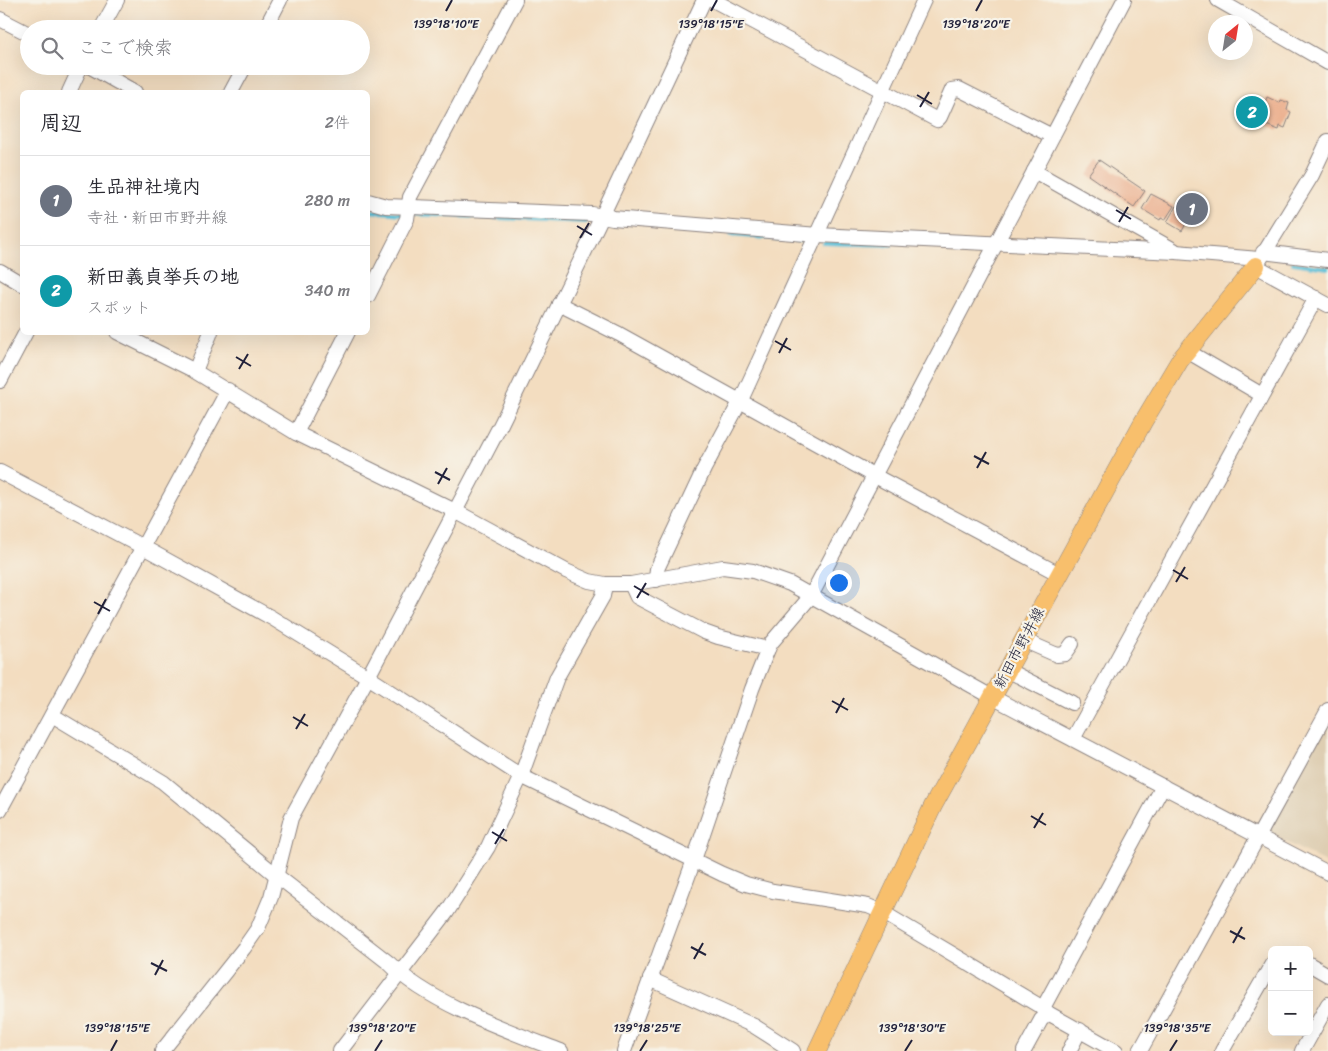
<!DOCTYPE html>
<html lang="ja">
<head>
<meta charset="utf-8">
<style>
  :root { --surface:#fff; --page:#f7f7f7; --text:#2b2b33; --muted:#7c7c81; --line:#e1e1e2; --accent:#1f6fb2 }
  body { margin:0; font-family:Sriracha,"Klee One",sans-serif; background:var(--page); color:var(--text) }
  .controls { position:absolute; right:15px; bottom:15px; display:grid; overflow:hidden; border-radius:8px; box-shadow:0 5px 20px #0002 }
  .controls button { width:45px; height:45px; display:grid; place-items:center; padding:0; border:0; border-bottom:1px solid var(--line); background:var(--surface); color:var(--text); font:25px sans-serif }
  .compass { position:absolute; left:1208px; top:15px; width:45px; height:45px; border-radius:50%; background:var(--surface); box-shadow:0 5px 20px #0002; rotate:30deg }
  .you { position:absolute; left:838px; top:582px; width:18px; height:18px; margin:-12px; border:4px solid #fff; border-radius:50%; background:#1a73e8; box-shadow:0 0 0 8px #1a73e833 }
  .badge { display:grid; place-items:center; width:32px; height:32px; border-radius:50%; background:var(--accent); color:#fff; font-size:16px; font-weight:700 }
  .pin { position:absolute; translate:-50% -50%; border:2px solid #fff; box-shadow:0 1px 5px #0006 }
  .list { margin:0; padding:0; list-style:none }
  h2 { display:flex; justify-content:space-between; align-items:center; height:65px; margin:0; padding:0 20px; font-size:21px }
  h2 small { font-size:16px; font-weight:400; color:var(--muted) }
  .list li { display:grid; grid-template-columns:32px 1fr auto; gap:15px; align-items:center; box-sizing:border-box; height:90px; padding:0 20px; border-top:1px solid var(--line) }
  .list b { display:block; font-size:19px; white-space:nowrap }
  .list p { margin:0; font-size:16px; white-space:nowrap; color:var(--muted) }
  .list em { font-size:16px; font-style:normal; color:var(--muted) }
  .icon { flex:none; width:28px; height:28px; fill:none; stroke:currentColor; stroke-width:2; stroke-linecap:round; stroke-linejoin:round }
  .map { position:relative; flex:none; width:1328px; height:1051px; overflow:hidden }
  .search { position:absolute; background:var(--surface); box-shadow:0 5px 20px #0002; left:20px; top:20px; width:350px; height:55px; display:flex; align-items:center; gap:12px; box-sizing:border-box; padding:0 18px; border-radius:28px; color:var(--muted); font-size:19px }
  .panel { position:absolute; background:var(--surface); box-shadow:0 5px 20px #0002; left:20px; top:90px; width:350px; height:245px; border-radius:8px }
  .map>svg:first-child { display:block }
</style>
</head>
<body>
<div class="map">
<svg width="1328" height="1051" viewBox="0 0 1328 1051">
  <rect width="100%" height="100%" fill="#f7f3e8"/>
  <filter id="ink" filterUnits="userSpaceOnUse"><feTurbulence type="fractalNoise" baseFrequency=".02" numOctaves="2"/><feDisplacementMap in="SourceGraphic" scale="10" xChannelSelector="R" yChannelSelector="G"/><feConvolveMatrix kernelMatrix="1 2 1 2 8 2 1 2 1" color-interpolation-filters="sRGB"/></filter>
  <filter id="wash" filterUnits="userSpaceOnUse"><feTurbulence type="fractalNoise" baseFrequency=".0096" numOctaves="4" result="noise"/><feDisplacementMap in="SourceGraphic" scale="20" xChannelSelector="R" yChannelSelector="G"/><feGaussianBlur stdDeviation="1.12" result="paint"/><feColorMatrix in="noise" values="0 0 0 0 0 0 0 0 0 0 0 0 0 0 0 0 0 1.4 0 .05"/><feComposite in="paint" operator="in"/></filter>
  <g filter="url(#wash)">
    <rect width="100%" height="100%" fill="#f3ddc0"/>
    <!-- built -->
    <polygon fill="#deceb2" points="1328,719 1328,864 1271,834 1269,828"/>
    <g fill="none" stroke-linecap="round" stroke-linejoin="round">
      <!-- stream -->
      <g stroke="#5abfd8" stroke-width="4">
        <polyline points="368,211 404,214"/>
        <polyline points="411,214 586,222"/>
        <polyline points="731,235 806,241"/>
        <polyline points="824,243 891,245"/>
        <polyline points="1293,263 1328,268"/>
      </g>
    </g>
    <g id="blocks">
      <!-- building -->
      <g fill="#ebae8c">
        <polygon points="1267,97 1280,103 1281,100 1289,103 1287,110 1291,112 1285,128 1280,126 1279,130 1266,125 1267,122 1262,120 1267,110 1263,108"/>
        <polygon points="1099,160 1145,191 1134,207 1088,175"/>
        <polygon points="1151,194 1174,206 1165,220 1161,218 1160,220 1142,209"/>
        <polygon points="1176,206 1191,215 1182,231 1167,222"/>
      </g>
    </g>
  </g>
  <g filter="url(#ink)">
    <use href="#blocks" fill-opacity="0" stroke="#8a807e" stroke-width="1"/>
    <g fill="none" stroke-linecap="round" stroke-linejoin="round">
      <!-- minor casing -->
      <g stroke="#8a807e" stroke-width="16">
        <g id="minor">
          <polyline points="713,0 937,120 940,117 952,90 959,89 1052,136"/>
          <polyline points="1218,0 1328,63"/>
          <polyline points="0,19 29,34"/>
          <polyline points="101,29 117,0"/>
          <polyline points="265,29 280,0"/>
          <polyline points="89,66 135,92"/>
          <polyline points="69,92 81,66"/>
          <polyline points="231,92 245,66"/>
          <polyline points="1328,141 1312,175 1256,266 1328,305"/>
          <polyline points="1034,171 1174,250"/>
          <polyline points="368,201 386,206 592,214 613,218 818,235 1176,252 1259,259"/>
          <polyline points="1263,252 1328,260"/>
          <polyline points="0,271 22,284"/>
          <polyline points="368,296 407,219 410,197 515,0"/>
          <polyline points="559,304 619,334 875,476 1059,574"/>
          <polyline points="117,332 191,369 296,433 455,511 566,571 589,581 605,584 631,584 723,567 753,571 790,584 992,697 1328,873"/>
          <polyline points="1187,351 1262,395"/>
          <polyline points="195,371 211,332"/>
          <polyline points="0,381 26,332"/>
          <polyline points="296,433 348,332"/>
          <polyline points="0,472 143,547 272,618 368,677 521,776 722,874 746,884 773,891 868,906 882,912 1043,1008 1048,1013 1116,1051"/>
          <polyline points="656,580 657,569 704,469 741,400 924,0"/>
          <polyline points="631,584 637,597 704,632 718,637 768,649"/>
          <polyline points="1023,640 1057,655 1065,654 1072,644"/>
          <polyline points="1007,670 1072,703"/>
          <path d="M52 715 163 782 276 875 389 963C428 1003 509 1031 561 1051"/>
          <polyline points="1073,739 1316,298"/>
          <polyline points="0,810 228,390"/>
          <polyline points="1309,964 1328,975"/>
          <polyline points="650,979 754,1026 793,1051"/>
          <polyline points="1043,1008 1163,786"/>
          <polyline points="162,1051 244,948 258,928 271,897 291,818 368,677 501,424 602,216 704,0"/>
          <polyline points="340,1051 447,912 488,847 521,776 557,677 603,596 605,584"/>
          <polyline points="624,1051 694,860 752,689 768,649 771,643 811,596 1124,0"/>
          <polyline points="1024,1051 1041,1020 1048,1013"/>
          <polyline points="1069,1051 1080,1030"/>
          <polyline points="1140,1051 1328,710"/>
          <polyline points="1222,1051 1272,964"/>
          <polyline points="1302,1051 1328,1004"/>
        </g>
      </g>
      <!-- major casing -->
      <g stroke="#8a807e" stroke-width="19">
        <polyline id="major" points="817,1051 933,806 1143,422 1180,360 1256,266"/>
      </g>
      <!-- minor -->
      <use href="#minor" stroke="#fff" stroke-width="14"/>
      <!-- major -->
      <use href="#major" stroke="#f8bf6c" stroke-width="18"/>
    </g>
  </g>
  <!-- ticks -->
  <path fill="none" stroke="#22223b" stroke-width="2" d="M446 11 452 0M711 11 717 0M976 11 982 0M917 95 932 104M920 107 929 92M1116 210 1131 219M1119 222 1128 207M577 226 592 235M580 238 589 223M775 341 791 350M779 353 787 338M236 357 251 366M239 369 248 354M974 456 989 464M977 468 986 452M435 472 450 480M438 484 447 468M1173 570 1188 579M1176 582 1185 567M634 586 649 595M637 598 646 583M94 602 110 611M98 614 106 599M832 701 848 710M836 713 844 698M293 717 308 726M296 729 305 714M1031 816 1046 825M1034 828 1043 813M492 832 507 841M495 844 504 829M1230 931 1245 939M1233 943 1242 927M691 947 706 955M694 959 703 943M151 963 167 971M155 975 163 960M111 1051 117 1040M375 1051 382 1040M640 1051 647 1040M905 1051 912 1040M1170 1051 1177 1040"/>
  <g text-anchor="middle" stroke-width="4.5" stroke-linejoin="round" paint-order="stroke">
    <!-- street labels -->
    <g font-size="15" fill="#22223b" stroke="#f7f3e8">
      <text transform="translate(1019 648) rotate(-62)" y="5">新田市野井線</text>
    </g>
  </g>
  <g font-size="12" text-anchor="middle" fill="#22223b" stroke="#f7f3e8" stroke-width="4.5" stroke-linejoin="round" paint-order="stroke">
    <text x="976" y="28">139°18'20"E</text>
    <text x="446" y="28">139°18'10"E</text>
    <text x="711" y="28">139°18'15"E</text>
    <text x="117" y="1032">139°18'15"E</text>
    <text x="382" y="1032">139°18'20"E</text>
    <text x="647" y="1032">139°18'25"E</text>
    <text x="912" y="1032">139°18'30"E</text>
    <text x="1177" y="1032">139°18'35"E</text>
  </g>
</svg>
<div class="controls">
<button>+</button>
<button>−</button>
</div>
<svg class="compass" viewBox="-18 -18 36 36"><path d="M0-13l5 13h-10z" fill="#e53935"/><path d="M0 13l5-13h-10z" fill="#7c7c81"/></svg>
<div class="you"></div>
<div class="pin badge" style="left:1192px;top:209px;background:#6b7280">1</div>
<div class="pin badge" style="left:1252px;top:112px;background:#0f9aa8">2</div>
<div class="search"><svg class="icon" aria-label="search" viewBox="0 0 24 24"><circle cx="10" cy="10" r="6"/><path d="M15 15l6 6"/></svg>ここで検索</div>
<section class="panel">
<h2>周辺<small>2件</small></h2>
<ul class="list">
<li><span class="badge" style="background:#6b7280">1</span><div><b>生品神社境内</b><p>寺社 · 新田市野井線</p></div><em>280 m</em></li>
<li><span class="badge" style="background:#0f9aa8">2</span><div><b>新田義貞挙兵の地</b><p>スポット</p></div><em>340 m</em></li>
</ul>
</section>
</div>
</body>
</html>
